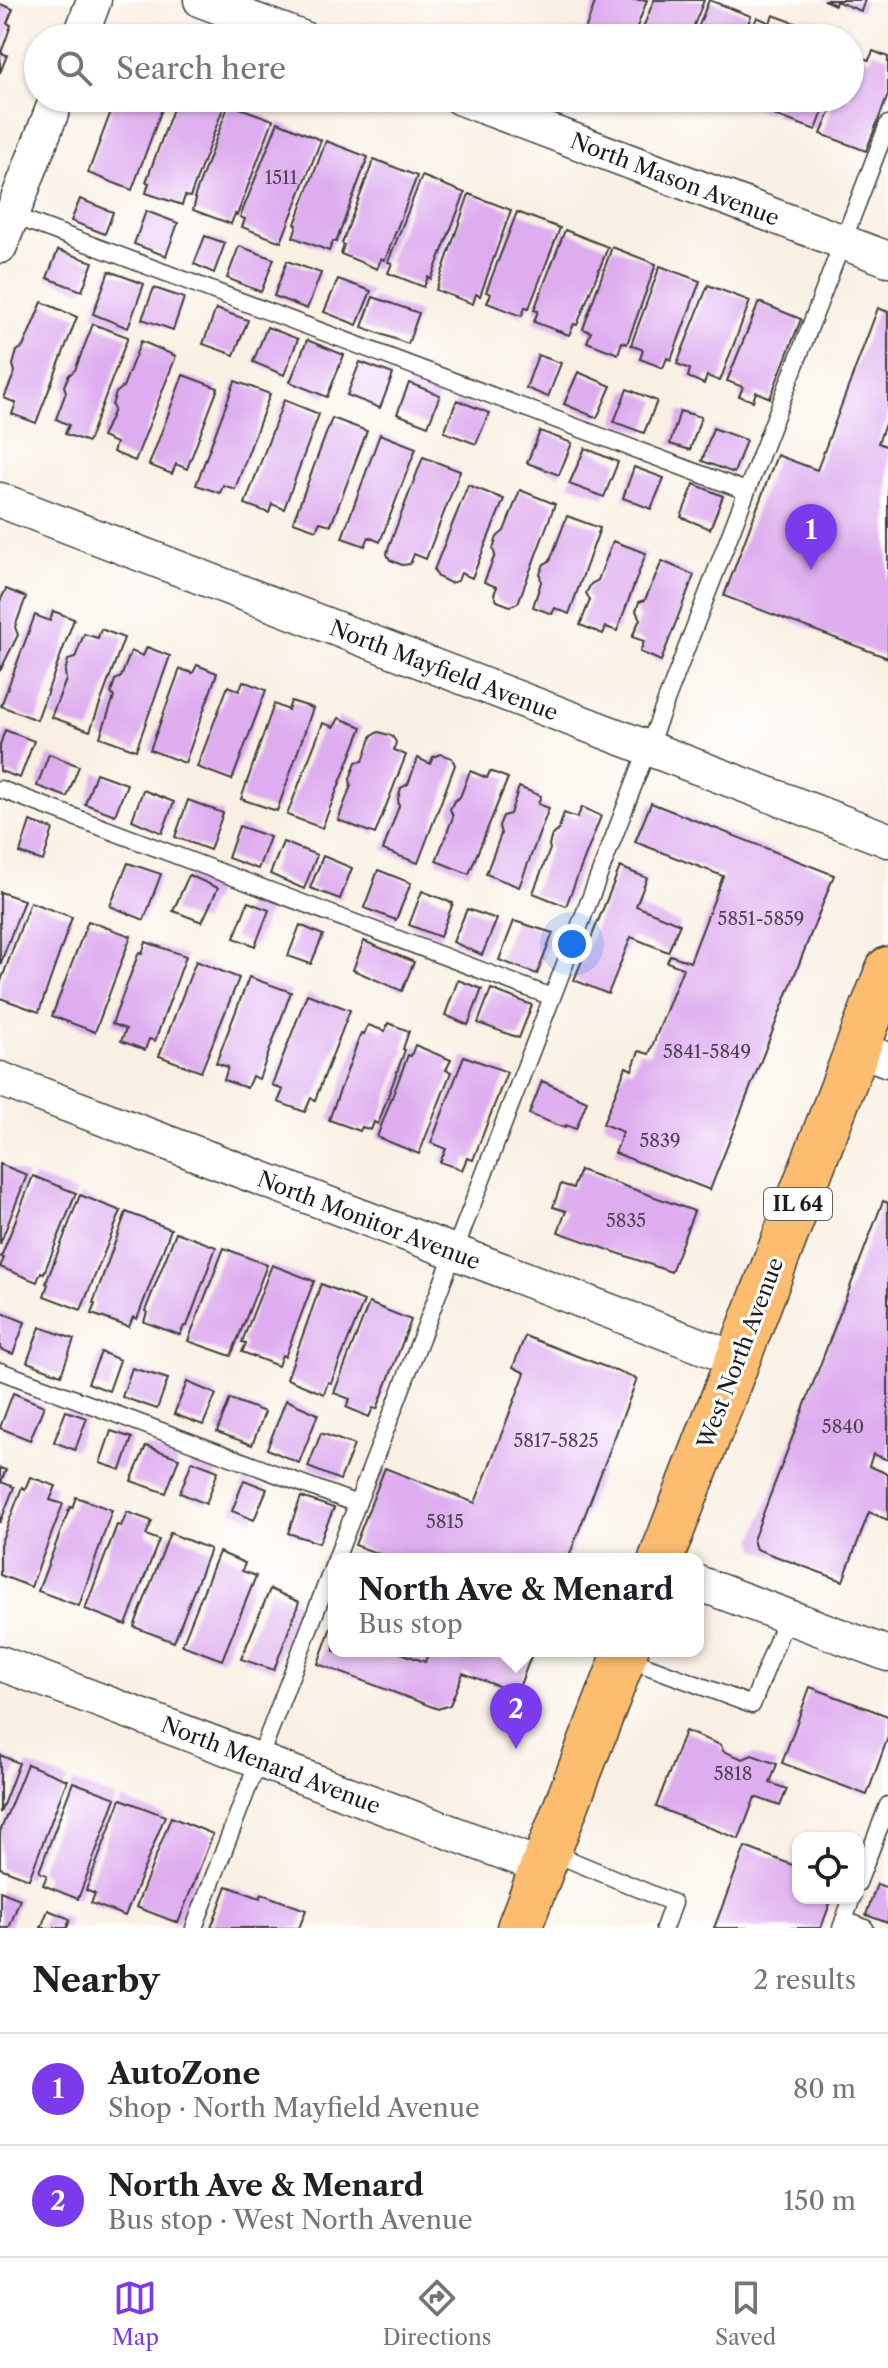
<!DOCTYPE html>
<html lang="en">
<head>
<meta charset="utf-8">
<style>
  :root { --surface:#fff; --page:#f2f2f2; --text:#202124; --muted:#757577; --line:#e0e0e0; --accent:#7c3aed }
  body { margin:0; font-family:"Libre Caslon Text",serif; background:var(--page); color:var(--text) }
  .controls { position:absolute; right:24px; bottom:24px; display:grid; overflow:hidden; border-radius:16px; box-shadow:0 2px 6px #0004 }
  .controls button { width:72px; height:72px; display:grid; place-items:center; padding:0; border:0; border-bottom:2px solid var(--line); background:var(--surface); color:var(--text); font:40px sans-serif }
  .you { position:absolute; left:572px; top:944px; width:28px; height:28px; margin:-20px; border:6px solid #fff; border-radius:50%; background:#1a73e8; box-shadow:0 0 0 12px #1a73e833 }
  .badge { display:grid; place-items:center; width:52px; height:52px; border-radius:50%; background:var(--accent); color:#fff; font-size:26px; font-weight:700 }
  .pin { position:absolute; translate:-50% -66px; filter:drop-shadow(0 2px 4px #0008) }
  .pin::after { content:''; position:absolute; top:42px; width:28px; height:24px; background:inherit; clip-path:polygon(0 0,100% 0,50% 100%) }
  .popup { position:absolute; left:328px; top:1553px; width:376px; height:104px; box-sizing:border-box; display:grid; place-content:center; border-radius:16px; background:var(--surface); filter:drop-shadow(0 2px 6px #0005); font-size:26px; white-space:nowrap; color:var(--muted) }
  .popup b { font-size:30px; color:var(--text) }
  .popup::after { content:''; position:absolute; left:50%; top:100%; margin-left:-16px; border:16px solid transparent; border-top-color:var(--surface) }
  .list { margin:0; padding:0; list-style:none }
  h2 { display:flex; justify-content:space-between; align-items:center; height:104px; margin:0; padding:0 32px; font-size:34px }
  h2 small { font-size:26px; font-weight:400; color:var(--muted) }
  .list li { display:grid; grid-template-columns:52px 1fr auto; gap:24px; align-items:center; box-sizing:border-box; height:112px; padding:0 32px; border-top:2px solid var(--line) }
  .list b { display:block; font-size:30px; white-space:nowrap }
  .list p { margin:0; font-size:26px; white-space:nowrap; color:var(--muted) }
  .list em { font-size:26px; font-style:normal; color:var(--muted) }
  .icon { flex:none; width:44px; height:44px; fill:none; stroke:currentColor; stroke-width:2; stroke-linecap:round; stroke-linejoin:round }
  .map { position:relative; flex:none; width:888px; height:1928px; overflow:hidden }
  .search { position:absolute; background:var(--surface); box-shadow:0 2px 6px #0004; left:24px; right:24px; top:24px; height:88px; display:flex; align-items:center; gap:20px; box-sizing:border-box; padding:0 28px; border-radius:44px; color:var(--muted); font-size:30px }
  .sheet { height:328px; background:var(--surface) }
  nav { display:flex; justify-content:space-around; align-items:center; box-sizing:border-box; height:112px; border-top:2px solid var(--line); background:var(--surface); font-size:22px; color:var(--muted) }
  nav a { display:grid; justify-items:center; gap:4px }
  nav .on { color:var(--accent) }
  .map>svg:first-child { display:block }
</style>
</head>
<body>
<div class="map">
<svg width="888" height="1928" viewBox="0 0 888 1928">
  <rect width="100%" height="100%" fill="#fff"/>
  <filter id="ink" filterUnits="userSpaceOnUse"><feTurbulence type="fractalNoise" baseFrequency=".0125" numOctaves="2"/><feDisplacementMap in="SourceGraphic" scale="16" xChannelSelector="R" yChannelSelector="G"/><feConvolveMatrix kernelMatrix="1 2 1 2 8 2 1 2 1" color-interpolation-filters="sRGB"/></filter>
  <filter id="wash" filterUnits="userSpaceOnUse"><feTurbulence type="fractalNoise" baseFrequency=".006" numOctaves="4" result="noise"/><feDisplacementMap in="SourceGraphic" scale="32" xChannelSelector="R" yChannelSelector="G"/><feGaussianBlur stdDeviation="1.8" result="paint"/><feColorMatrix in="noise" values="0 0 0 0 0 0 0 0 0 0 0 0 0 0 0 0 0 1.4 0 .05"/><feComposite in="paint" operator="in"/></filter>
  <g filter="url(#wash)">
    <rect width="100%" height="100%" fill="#f9f0e3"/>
    <g id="blocks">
      <!-- building -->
      <g fill="#deadef">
        <polygon points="596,0 647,0 633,38 582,38"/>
        <polygon points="654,0 704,0 689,38 639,38"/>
        <polygon points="709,0 751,16 743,38 694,38"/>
        <polygon points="824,0 865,0 861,11 836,1 835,5"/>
        <polygon points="0,4 13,9 7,23 11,25 1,53 7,55 0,73"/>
        <polygon points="773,15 798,24 795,32 799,33 798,38 749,38 757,17 770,23"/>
        <polygon points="808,26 837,38 804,38"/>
        <polygon points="873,51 888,57 888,95 866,151 821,134 836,98 850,98 850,63 853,55 869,60"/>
        <polygon points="116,98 166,98 132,190 88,173"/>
        <polygon points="177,98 211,98 225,103 190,197 185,196 182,205 146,193 149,183 146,182"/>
        <polygon points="731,98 774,98 769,113"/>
        <polygon points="781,98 828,98 816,130 774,115"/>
        <polygon points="229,104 273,120 237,215 235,214 231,224 193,210 196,199 194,198"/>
        <polygon points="278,122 321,140 281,242 242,227 245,219 240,217"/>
        <polygon points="326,141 368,157 336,242 333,241 329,251 293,237 297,225 295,224"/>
        <polygon points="374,159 417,176 385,260 381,259 377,269 341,254 344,245 342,243"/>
        <polygon points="422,176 465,193 431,279 428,277 424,287 388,273 392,263 388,262"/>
        <polygon points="469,194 511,210 480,296 476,294 473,304 436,290"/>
        <polygon points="80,199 113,212 105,234 71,221"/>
        <polygon points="146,211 178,223 166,256 134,244"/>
        <polygon points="517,212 560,228 529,308 525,307 522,316 487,303 491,294 486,292"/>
        <polygon points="565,230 608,247 577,325 574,324 569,335 534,322 538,311 534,310"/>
        <polygon points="205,236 225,243 214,273 194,264"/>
        <polygon points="239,246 274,259 261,292 227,278"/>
        <polygon points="612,247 656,264 627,344 622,342 618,354 587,342 591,332 583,329"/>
        <polygon points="58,250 93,262 82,291 47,278"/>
        <polygon points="287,261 321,273 307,309 274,296"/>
        <polygon points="660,266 700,281 671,360 667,358 663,368 640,359 643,350 631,345"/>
        <polygon points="109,271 144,284 128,328 93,314"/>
        <polygon points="338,279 371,291 357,325 324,312"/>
        <polygon points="708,285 750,301 720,381 707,376 704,384 688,377 690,369 677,364"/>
        <polygon points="154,288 184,298 173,330 142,319"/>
        <polygon points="373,297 419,313 408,344 362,327"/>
        <polygon points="42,302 77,317 36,423 12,414 16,403 4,398 15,372 13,365 17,351 23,347"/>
        <polygon points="759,302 801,319 770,398 756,392 753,401 739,396 743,387 727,381"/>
        <polygon points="878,308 888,312 888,416 878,443 888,447 888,658 724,596 777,455 817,470"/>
        <polygon points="216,309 248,320 234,355 203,344"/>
        <polygon points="93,324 128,337 88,442 65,434 69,425 56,419 66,392 64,386 69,375 75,370"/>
        <polygon points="267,327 298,339 284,375 253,362"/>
        <polygon points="307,340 344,355 327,397 290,382"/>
        <polygon points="141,341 176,356 135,461 113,452 116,443 102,437 114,410 112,405 116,393 123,387"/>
        <polygon points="538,355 561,363 548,397 526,388"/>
        <polygon points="360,362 393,374 380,408 347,395"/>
        <polygon points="578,372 611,386 597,418 564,404"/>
        <polygon points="183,375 218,388 187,469 176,464 172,474 149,465"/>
        <polygon points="235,381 270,394 235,489 223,485 220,493 196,485"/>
        <polygon points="409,383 440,395 428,426 397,414"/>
        <polygon points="627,389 657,401 644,433 614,422"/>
        <polygon points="284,400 319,414 284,509 272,504 269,513 245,504"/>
        <polygon points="457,400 489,413 476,444 444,432"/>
        <polygon points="680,411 701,417 690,450 670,444"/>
        <polygon points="332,418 367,431 331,525 320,522 316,530 293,522"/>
        <polygon points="713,428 746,440 734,473 702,461"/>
        <polygon points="540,431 572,443 559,475 527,463"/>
        <polygon points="380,434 416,448 380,542 369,537 365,546 342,538"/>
        <polygon points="585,448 618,462 604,497 569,484"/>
        <polygon points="423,457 460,471 426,559 414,554 410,564 402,565 390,560 387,554 389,546"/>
        <polygon points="634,467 664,478 651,509 623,498"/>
        <polygon points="694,484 723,496 710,529 681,517"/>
        <polygon points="468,485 504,499 472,578 461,573 458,581 450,583 438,577 434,570"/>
        <polygon points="520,490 555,504 518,603 510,606 497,601 494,594 497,587 484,582 495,555 493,549 497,537 504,531"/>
        <polygon points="567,516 600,528 569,614 555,608 552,614 533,607 541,582 540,574 544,564 550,561"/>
        <polygon points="613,541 646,553 617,631 606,627 603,634 580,625 590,600 586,593 591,584 598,580"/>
        <polygon points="662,561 694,575 661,661 640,652 644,641 632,637 640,619 636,611 639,602 645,600"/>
        <polygon points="6,589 26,597 15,627 18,635 0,671 0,601"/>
        <polygon points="53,611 74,619 37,720 1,706 35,615 50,621"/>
        <polygon points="101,629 124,638 90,731 51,717 66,680 65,672 68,660 75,658 84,634 98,638"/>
        <polygon points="147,647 170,656 136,750 100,737 114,697 111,693 115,680 121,677 131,651 143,656"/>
        <polygon points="197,665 217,673 185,763 150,750 180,669 193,673"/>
        <polygon points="243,681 266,690 232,780 197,767 228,686 239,691"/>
        <polygon points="291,701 313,708 277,811 241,799 274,704 288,710"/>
        <polygon points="339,718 362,727 322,828 287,815 323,723 334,727"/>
        <polygon points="5,730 34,741 20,778 0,771 0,745"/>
        <polygon points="379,732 392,736 396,742 394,750 406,755 375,834 338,820 351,786 350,779 356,762 363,761 372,735"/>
        <polygon points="49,754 79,766 67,797 37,786"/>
        <polygon points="440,754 452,758 455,765 418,863 383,850 399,806 398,799 401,788 408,784 418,758 430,764 433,757"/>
        <polygon points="470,771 487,778 490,771 508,778 469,874 436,861 453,817 450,809 454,801 460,797"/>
        <polygon points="96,773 127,784 115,815 85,804"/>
        <polygon points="519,787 541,796 538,804 549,808 519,887 486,874 501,834 499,826 503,816 510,814"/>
        <polygon points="143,790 174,802 162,833 132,820"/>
        <polygon points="188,800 223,813 210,850 175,837"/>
        <polygon points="651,803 834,875 710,1190 615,1153 623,1132 603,1124 626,1067 632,1070 639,1051 649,1054 683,968 667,962 670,955 690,962 723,876 635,842"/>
        <polygon points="582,807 601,816 566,906 533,893 550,849 549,845 552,835 558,831 564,813 577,818"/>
        <polygon points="30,821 53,829 43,861 20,853"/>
        <polygon points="239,826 270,837 258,869 228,858"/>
        <polygon points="283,842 317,855 304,889 270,874"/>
        <polygon points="323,856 352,868 340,899 310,888"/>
        <polygon points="128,863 161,874 144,920 110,906"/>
        <polygon points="620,867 647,878 636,906 680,924 668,952 631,937 608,994 574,980"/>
        <polygon points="378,870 411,883 396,920 364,908"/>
        <polygon points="189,875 218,888 202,922 173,911"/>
        <polygon points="422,891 453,903 440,937 409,925"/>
        <polygon points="0,892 24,900 0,965"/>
        <polygon points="30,902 72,917 39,1012 0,998 0,984"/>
        <polygon points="248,902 269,910 255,946 234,938"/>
        <polygon points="467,909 497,919 482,955 453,942"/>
        <polygon points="88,921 131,936 95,1032 52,1016"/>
        <polygon points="514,921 553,933 537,974 499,960"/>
        <polygon points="300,925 323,935 311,964 288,956"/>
        <polygon points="364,941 414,962 402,991 353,970"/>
        <polygon points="146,942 186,956 155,1041 149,1039 145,1050 121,1041 126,1029 112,1024 139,952 142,954"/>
        <polygon points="196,961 239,978 201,1072 159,1056"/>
        <polygon points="249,977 291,992 259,1079 252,1076 247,1088 224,1080 228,1067 216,1063"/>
        <polygon points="458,980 482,989 468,1025 445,1015"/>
        <polygon points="491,989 532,1005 519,1038 478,1023"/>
        <polygon points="307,994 350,1010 315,1100 311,1098 305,1112 278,1102 283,1090 272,1085"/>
        <polygon points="388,1023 409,1031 403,1049 405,1050 378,1124 374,1122 371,1130 362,1127 360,1131 329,1120 361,1033 364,1034 368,1025 385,1031"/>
        <polygon points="415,1045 451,1060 446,1070 451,1072 419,1154 377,1137 408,1055 411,1056"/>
        <polygon points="464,1056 507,1072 473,1160 467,1158 462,1170 440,1162 446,1149 431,1143"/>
        <polygon points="542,1081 587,1101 576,1129 566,1125 565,1128 529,1114"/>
        <polygon points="0,1164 27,1175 0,1244"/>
        <polygon points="580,1170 694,1211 671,1272 558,1232 566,1211 553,1207 561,1184 573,1188"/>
        <polygon points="33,1176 76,1193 44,1273 41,1272 37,1282 0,1267 4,1258 1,1257"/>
        <polygon points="80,1195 121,1211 81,1310 44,1296 48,1284 46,1283"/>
        <polygon points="883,1201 888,1203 888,1460 873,1454 869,1466 888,1474 888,1520 869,1512 843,1581 756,1549 753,1540"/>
        <polygon points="126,1212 171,1229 137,1319 133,1317 129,1327 92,1314 95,1304 93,1303"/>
        <polygon points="176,1232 216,1247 187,1326 184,1326 180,1335 144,1322 147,1312 145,1311"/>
        <polygon points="224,1248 267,1265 231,1356 188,1341"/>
        <polygon points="272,1265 314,1281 285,1357 282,1355 278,1366 242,1352 246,1343 242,1342"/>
        <polygon points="321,1284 364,1301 331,1383 328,1382 324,1394 287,1379"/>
        <polygon points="369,1303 411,1320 377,1409 373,1408 369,1417 346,1407 350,1399 334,1393"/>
        <polygon points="0,1312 25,1322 13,1354 0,1349"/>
        <polygon points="40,1327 74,1339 61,1375 27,1362"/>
        <polygon points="525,1336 637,1379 568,1559 392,1559 355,1545 385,1468 475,1503 525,1373 513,1367"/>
        <polygon points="101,1352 120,1360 109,1391 88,1383"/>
        <polygon points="132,1368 168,1379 157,1409 122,1397"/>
        <polygon points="187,1382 216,1394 203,1425 174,1414"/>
        <polygon points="13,1393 44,1406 30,1440 0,1428"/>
        <polygon points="230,1399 265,1412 252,1445 217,1432"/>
        <polygon points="286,1400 318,1414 299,1463 267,1449"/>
        <polygon points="66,1411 87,1418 75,1450 54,1442"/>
        <polygon points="111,1431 132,1438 121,1470 100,1463"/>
        <polygon points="321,1433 354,1445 340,1480 308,1467"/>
        <polygon points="146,1446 179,1458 166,1493 131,1481"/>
        <polygon points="192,1461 218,1471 206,1504 180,1493"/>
        <polygon points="0,1468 6,1470 1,1482 14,1487 0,1523"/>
        <polygon points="30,1477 56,1486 50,1500 63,1504 31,1587 0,1575 0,1545 22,1487 25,1489"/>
        <polygon points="244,1480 267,1489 254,1520 232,1511"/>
        <polygon points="76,1497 112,1510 79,1606 38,1591 70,1507 72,1508"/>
        <polygon points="301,1497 334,1508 319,1543 288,1533"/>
        <polygon points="127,1512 152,1521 146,1535 159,1540 126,1625 85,1609 117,1525 121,1526"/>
        <polygon points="170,1533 210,1549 174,1642 134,1627"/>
        <polygon points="219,1552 245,1563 242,1571 256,1576 222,1660 182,1645"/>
        <polygon points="270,1589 299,1602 274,1670 241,1659"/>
        <polygon points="331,1627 334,1628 334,1651 396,1651 425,1662 429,1651 517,1651 531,1656 517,1693 463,1673 450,1705 438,1709 318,1664"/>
        <polygon points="810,1687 888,1716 888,1737 867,1795 782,1763"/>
        <polygon points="685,1731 721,1745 723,1751 743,1759 752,1755 777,1764 770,1783 787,1789 780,1806 755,1797 739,1839 656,1807"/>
        <polygon points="0,1755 19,1763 0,1813"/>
        <polygon points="27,1764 67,1780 29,1879 0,1868 0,1832"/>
        <polygon points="73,1782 116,1798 78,1899 43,1885 47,1875 39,1872"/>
        <polygon points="121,1799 165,1816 125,1916 91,1903 95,1894 86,1890"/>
        <polygon points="171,1817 213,1834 178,1923 136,1907"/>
        <polygon points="745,1847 798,1867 798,1898 832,1898 821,1928 714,1928"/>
        <polygon points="877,1884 888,1888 888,1923 866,1915"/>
        <polygon points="227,1886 260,1898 262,1894 306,1910 299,1928 211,1928"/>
        <polygon points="0,1891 20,1899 9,1928 0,1928"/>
        <polygon points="48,1910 70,1919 67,1928 41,1928"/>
      </g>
    </g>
  </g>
  <g filter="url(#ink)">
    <use href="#blocks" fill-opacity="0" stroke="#3d3c3a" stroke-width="2"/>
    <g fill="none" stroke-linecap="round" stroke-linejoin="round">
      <!-- lane casing -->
      <g stroke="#3d3c3a" stroke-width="19">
        <g id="lane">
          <polyline points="9,214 746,491"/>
          <polyline points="0,789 552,997"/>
          <polyline points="0,1371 357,1504"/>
          <polyline points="336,1559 888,124"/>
          <polyline points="626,1658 752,1705 787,1616"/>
          <polyline points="551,1852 673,1903 664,1928"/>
          <polyline points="858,1883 888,1805"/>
          <polyline points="844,1920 865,1928"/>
          <polyline points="194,1928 334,1564"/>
          <polyline points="841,1928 852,1898"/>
        </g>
      </g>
      <!-- street casing -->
      <g stroke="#3d3c3a" stroke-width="37">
        <g id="street">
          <polyline points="201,0 302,38"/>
          <polyline points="80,38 94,0"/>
          <polyline points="461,98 888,259"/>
          <polyline points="0,246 57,98"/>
          <polyline points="0,500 888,840"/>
          <polyline points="857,1048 888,1060"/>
          <polyline points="0,1079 738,1360"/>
          <polyline points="698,1583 888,1654"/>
          <polyline points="0,1663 543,1867"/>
        </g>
      </g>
      <!-- primary casing -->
      <g stroke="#3d3c3a" stroke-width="47">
        <g id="primary">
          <polyline points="661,1559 888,969"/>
          <polyline points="519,1928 626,1651"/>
        </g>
      </g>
      <!-- lane -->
      <use href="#lane" stroke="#fff" stroke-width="16"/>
      <!-- street -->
      <use href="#street" stroke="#fff" stroke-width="34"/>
      <!-- primary -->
      <use href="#primary" stroke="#fcbd6f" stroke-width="44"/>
    </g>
  </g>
  <g text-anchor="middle" stroke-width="6" stroke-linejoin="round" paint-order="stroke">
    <!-- number labels -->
    <g font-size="18" fill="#4c4051">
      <text x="281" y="184">1511</text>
      <text x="761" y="925">5851-5859</text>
      <text x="707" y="1058">5841-5849</text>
      <text x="660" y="1147">5839</text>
      <text x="626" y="1227">5835</text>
      <text x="843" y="1433">5840</text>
      <text x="556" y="1447">5817-5825</text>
      <text x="445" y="1528">5815</text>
      <text x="733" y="1780">5818</text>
    </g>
    <!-- shield labels -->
    <rect fill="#fff" stroke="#606060" stroke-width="2" x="764" y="1188" width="68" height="32" rx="6"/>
    <g font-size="20" font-weight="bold" fill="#1c1c1c">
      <text x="798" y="1211">IL 64</text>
    </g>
    <!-- street labels -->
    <g font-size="22" fill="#1c1c1c" stroke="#fff">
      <text transform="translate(675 179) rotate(21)" y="8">North Mason Avenue</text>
      <text transform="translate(444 670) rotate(21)" y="8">North Mayfield Avenue</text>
      <text transform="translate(369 1220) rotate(21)" y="8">North Monitor Avenue</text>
      <text transform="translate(740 1353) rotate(-69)" y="8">West North Avenue</text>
      <text transform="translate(271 1765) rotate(21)" y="8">North Menard Avenue</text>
    </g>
  </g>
</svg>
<div class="controls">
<button><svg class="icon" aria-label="locate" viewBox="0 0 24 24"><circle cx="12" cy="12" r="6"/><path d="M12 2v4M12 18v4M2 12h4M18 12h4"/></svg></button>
</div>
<div class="you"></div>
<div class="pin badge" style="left:811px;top:570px">1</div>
<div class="pin badge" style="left:516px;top:1749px">2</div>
<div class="popup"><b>North Ave &amp; Menard</b>Bus stop</div>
<div class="search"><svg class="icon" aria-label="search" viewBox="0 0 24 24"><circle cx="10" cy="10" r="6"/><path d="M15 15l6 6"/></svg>Search here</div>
</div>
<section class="sheet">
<h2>Nearby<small>2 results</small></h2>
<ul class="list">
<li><span class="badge">1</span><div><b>AutoZone</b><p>Shop · North Mayfield Avenue</p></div><em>80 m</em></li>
<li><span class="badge">2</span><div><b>North Ave &amp; Menard</b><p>Bus stop · West North Avenue</p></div><em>150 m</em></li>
</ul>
</section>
<nav>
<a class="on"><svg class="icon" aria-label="map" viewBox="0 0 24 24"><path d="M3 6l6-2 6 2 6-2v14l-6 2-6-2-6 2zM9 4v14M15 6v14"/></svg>Map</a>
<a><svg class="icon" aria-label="directions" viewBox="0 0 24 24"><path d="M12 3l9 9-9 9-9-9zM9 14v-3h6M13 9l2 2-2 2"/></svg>Directions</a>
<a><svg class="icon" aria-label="saved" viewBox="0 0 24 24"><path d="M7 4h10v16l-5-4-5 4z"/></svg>Saved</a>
</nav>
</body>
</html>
